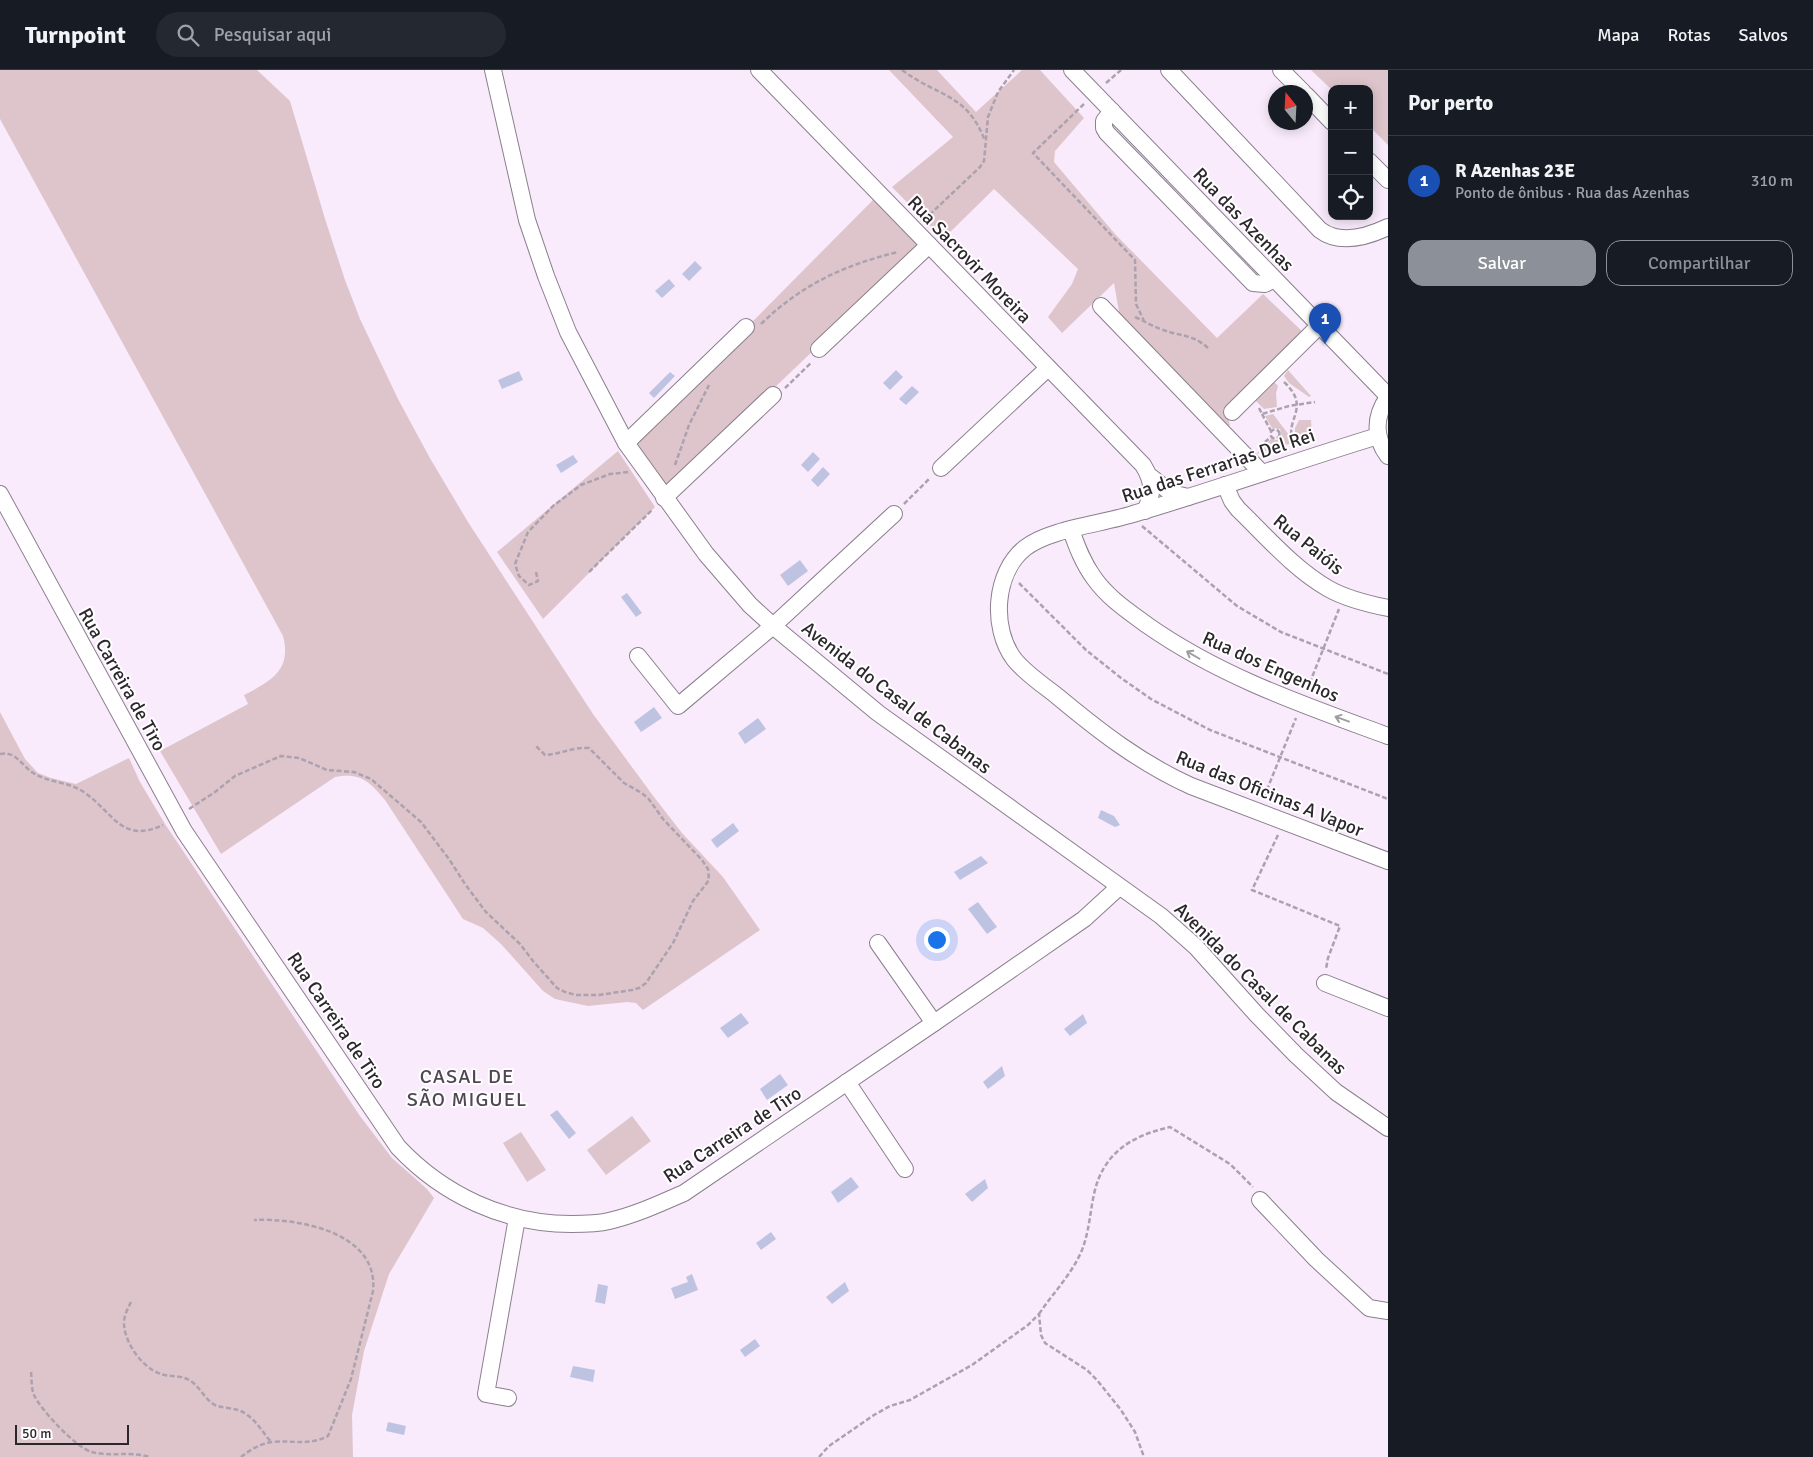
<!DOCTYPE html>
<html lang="pt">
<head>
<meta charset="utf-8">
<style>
  :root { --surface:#171b24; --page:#242831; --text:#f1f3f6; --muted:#9ea1a6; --line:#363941; --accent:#8c9099 }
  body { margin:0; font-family:Signika,sans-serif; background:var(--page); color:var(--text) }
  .controls { position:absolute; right:15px; top:15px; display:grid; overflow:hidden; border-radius:10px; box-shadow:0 2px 12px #0003 }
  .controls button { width:45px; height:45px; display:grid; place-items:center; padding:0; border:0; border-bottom:1px solid var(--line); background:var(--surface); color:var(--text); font:25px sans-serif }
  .compass { position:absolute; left:1268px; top:15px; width:45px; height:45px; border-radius:50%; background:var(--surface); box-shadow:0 2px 12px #0003; rotate:342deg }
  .scale { position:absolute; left:15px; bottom:12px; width:114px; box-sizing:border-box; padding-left:5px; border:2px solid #2c272d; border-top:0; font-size:14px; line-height:18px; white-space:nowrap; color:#2c272d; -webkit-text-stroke:4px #fefefe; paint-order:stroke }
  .you { position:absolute; left:936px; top:869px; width:18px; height:18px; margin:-12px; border:4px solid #fff; border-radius:50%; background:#1a73e8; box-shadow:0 0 0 8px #1a73e833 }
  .badge { display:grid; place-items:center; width:32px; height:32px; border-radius:50%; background:var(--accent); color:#fff; font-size:16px; font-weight:700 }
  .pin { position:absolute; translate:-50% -41px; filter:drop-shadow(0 1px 2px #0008) }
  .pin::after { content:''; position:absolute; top:26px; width:18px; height:15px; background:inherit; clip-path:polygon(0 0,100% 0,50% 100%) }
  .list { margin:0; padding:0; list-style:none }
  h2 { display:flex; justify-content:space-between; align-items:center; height:65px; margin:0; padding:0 20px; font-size:21px }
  h2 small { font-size:16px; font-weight:400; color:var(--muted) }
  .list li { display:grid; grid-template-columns:32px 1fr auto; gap:15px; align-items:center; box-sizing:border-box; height:90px; padding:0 20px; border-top:1px solid var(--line) }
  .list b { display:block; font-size:19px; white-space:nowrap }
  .list p { margin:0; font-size:16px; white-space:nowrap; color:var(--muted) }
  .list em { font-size:16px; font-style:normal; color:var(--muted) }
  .actions { display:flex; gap:10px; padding:15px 20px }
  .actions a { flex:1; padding:11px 0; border:1px solid var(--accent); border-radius:15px; text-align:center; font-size:18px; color:var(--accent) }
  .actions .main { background:var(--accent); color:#fff }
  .icon { flex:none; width:28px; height:28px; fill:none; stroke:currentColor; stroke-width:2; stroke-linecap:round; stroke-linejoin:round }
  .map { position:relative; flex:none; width:1388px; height:1387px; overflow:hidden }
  header { display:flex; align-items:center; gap:30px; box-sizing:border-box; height:70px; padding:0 25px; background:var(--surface); border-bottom:1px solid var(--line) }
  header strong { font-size:24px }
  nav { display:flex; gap:28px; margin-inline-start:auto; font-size:18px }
  .search { width:350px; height:45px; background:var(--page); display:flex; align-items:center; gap:12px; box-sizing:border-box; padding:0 18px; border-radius:28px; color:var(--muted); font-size:19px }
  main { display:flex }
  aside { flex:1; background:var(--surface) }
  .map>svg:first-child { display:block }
</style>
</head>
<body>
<header>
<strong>Turnpoint</strong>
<div class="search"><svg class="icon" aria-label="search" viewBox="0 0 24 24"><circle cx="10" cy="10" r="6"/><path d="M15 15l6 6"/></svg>Pesquisar aqui</div>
<nav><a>Mapa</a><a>Rotas</a><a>Salvos</a></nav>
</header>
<main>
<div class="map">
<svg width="1388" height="1387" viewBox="0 0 1388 1387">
  <rect width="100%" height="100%" fill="#f9ebfc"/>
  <!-- green -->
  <g fill="#dec5cc">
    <path d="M0 0H257L290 31 326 152 345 210 360 249 398 329 431 390 468 452 593 644 654 727 682 763 723 807 760 860 643 940 636 933 627 932 588 936 555 929 543 921 501 874 483 858 463 849 385 730C369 711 360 702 335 707L221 784 160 681 248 634 244 625C271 611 292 600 283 566L0 49Z"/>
    <polygon points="889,0 937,0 976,42 1022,0 1040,0 1084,48 1055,81 1054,92 1115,164 1217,268 1263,224 1303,262 1225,337 1230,355 1227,358 1120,248 1114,213 1062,263 1048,247 1072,214 1078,199 994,119 943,169 892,117 953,67"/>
    <polygon points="1311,0 1388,0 1388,75 1369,56 1369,19 1332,20"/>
    <polygon points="873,130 922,177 668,419 633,372"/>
    <polygon points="1288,300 1311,326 1309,327 1289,313 1284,306"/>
    <polygon points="1274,312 1278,316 1276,323 1277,337 1264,339 1255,330"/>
    <polygon points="1273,344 1289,365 1292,373 1256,384 1271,369 1277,370 1282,367 1280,359 1272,358 1265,346"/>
    <polygon points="1299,350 1311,350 1312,366 1295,371 1295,358"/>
    <polygon points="618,381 655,437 543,549 497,482"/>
    <polygon points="0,642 25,689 38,703 51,708 76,714 129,688 140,712 165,754 360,1046 392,1088 427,1119 434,1128 389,1204 364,1281 352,1345 353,1387 0,1387"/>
    <polygon points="632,1046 651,1071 606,1105 587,1080"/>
    <polygon points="521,1062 546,1100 527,1112 503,1073"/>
  </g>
  <!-- water -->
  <g fill="#bec3e2">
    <polygon points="695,191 702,198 689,211 682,204"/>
    <polygon points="669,209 675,216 662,228 655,221"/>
    <polygon points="896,300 903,307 890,320 883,313"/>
    <polygon points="519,301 523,310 502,319 498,310"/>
    <polygon points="670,302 675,306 654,328 649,323"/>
    <polygon points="912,316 919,322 906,335 899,329"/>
    <polygon points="813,382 820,389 808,402 801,395"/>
    <polygon points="573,385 578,392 561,403 556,395"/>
    <polygon points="823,397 830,404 818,417 811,410"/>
    <polygon points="800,490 808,501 788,516 780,505"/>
    <polygon points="627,523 642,543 636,547 621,527"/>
    <polygon points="654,637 662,648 641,662 634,652"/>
    <polygon points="758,648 766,659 745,674 738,663"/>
    <polygon points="1101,740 1114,746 1120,755 1115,757 1098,748"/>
    <polygon points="733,753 739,761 717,778 711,770"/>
    <polygon points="981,786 988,793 960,810 954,802"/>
    <polygon points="978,832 997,857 987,864 968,839"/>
    <polygon points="741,943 749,953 728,968 720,958"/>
    <polygon points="1083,944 1087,953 1070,966 1064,959"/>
    <polygon points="1002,996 1005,1006 988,1019 983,1012"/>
    <polygon points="780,1004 788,1015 767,1030 760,1019"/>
    <polygon points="557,1040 576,1063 569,1069 550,1045"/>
    <polygon points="851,1107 859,1117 838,1133 831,1122"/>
    <polygon points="985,1109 988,1118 972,1132 965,1124"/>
    <polygon points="771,1162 776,1169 761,1180 756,1173"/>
    <polygon points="692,1204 698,1220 675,1229 671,1218 688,1212 686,1207"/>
    <polygon points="845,1212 849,1221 832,1234 826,1227"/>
    <polygon points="598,1214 608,1216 605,1234 595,1232"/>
    <polygon points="755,1269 760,1276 745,1287 740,1280"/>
    <polygon points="573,1296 595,1300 593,1312 570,1307"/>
    <polygon points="388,1352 406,1356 404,1365 386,1361"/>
  </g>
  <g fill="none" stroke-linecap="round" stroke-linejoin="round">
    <!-- minor casing -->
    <g stroke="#8a7f8d" stroke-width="18">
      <g id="minor">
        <polyline points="493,0 527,150 546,206 568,262 626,373 706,484 750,535 773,556 878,643 1161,846 1196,877 1257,945 1296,985 1336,1022 1388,1058"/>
        <path d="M759 0 1143 395C1153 411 1154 423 1145 441"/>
        <polyline points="1072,0 1388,326"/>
        <path d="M1169 0 1320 160C1340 175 1367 167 1388 157"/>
        <polyline points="1281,0 1303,22"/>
        <polyline points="1306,25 1332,52"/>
        <polyline points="1112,41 1104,51 1104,58 1107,63 1253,213 1265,214 1274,209"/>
        <polyline points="1369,91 1388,110"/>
        <polyline points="1101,236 1262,403"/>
        <polyline points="819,279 929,175"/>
        <path d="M1388 327C1374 347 1374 367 1388 386"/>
        <polyline points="1232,342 1320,255"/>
        <path d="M1378 366C1296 391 1215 420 1133 444 1102 454 1049 459 1025 478 994 503 991 558 1014 589 1025 603 1043 615 1057 626 1099 661 1140 693 1191 716L1388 791"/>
        <polyline points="626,373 746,257"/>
        <polyline points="941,398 1048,298"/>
        <polyline points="1151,407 1171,423 1188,427"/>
        <path d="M1225 415 1232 431 1238 439C1266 466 1294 499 1329 519 1347 529 1368 534 1388 538"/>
        <path d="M0 424 184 761 398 1077C443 1125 505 1154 571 1154 583 1154 597 1154 609 1151 635 1145 659 1134 684 1123L934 953 1084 849 1119 817"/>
        <polyline points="664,428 773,325"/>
        <path d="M1071 460C1077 477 1083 493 1094 508 1108 528 1128 541 1147 555 1221 607 1304 635 1388 666"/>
        <polyline points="638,586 678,636 773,556 894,444"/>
        <polyline points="878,873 934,953"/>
        <polyline points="1325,913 1388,938"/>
        <polyline points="847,1012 905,1099"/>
        <polyline points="1260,1130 1316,1189 1369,1238 1388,1241"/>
        <polyline points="508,1328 486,1324 517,1148"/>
      </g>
    </g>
    <!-- path -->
    <g stroke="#aca1ae" stroke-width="2.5" stroke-dasharray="5 2.5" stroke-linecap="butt">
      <path d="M902 0C938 27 967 23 985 71"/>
      <polyline points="1106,13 1121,0"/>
      <polyline points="1084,34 1033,83 1135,190 1136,234 1144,251"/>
      <polyline points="924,150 980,97 984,91 988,47 998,22 1014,0"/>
      <path d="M1135 247C1144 251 1152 256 1161 259 1180 267 1191 263 1208 278"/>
      <path d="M761 254C801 215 844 195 898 182"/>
      <path d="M1284 312C1312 338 1284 349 1293 372"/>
      <polyline points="785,318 812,292"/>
      <polyline points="1259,338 1262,344 1289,336 1315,332"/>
      <polyline points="1262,344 1271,361"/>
      <circle cx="1275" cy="364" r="4.5"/>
      <polyline points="1259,377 1271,367"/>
      <polyline points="675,395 689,355 709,315"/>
      <polyline points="904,434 930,408"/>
      <polyline points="1142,456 1237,536 1281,562 1388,604"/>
      <polyline points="536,502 538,511 529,515 519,506 515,494 528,462 553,436 581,415 610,404 629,402"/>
      <polyline points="589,502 653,439"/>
      <polyline points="1019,513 1086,580 1121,608 1151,629 1210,660 1388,729"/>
      <polyline points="1307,620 1339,539"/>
      <path d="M0 684C16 680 22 697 35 704 50 713 71 712 85 723 114 743 121 774 163 755"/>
      <polyline points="1264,727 1296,648"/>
      <path d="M189 739 215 722 235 706 281 686 299 688 327 700 354 702 371 709 421 752 449 789 465 814 486 842 520 874 533 891 557 918 565 922 576 925H599L632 920 639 918 646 913 673 873 693 831 709 810 708 799 702 790 663 749 648 728 640 722 624 713 589 678C571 677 562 684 545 685L535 675"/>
      <polyline points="1278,765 1252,820 1340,856 1328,888 1326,899"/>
      <path d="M131 1232C128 1238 124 1245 124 1253 124 1272 142 1298 161 1304 169 1307 179 1305 187 1309 199 1314 204 1329 215 1335 222 1338 231 1338 238 1340 253 1345 261 1360 271 1372"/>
      <path d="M1039 1244C1053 1223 1072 1204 1082 1180 1089 1162 1090 1143 1094 1124 1103 1083 1131 1066 1170 1057L1230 1094 1253 1117"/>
      <path d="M31 1302C32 1310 31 1318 34 1325 41 1340 76 1378 92 1382 111 1387 129 1381 150 1387"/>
      <path d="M241 1387C250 1380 261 1373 273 1372 294 1370 308 1376 328 1366L351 1309 373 1221C379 1162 298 1148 254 1150"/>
      <polyline points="819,1387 829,1376 874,1345 890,1336 910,1330 972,1295 1028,1255 1039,1244 1041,1265 1045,1273 1087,1300 1097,1310 1121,1340 1135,1362 1144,1387"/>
    </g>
    <!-- minor -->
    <use href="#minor" stroke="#fff" stroke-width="16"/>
  </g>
  <!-- one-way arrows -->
  <defs><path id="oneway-shaft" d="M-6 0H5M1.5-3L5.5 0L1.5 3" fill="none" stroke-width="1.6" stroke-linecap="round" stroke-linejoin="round" transform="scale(1.25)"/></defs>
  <g stroke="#a09ea0">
    <use href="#oneway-shaft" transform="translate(1193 585) rotate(-150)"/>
    <use href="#oneway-shaft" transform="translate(1342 649) rotate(-160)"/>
  </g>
  <g text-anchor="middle" stroke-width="4" stroke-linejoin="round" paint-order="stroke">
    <!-- street labels -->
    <g font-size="19" fill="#2c272d" stroke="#fefefe">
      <text transform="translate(1244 149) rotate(46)" y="7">Rua das Azenhas</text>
      <text transform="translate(970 189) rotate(46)" y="7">Rua Sacrovir Moreira</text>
      <text transform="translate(1218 395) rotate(-18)" y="7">Rua das Ferrarias Del Rei</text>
      <text transform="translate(1309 474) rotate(39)" y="7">Rua Paióis</text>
      <text transform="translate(1271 596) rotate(24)" y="7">Rua dos Engenhos</text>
      <text transform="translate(123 609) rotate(61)" y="7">Rua Carreira de Tiro</text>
      <text transform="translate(897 627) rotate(38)" y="7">Avenida do Casal de Cabanas</text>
      <text transform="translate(1270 723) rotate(22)" y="7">Rua das Oficinas A Vapor</text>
      <text transform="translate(1261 918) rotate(45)" y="7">Avenida do Casal de Cabanas</text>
      <text transform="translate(337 950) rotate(56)" y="7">Rua Carreira de Tiro</text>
      <text transform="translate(732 1064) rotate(-33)" y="7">Rua Carreira de Tiro</text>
    </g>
    <!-- neighbourhood labels -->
    <g font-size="20" letter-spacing="1" fill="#514754" stroke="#fefefe">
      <text x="467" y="1013">CASAL DE<tspan x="467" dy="23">SÃO MIGUEL</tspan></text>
    </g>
  </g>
</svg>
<div class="controls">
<button>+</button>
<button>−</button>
<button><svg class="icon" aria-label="locate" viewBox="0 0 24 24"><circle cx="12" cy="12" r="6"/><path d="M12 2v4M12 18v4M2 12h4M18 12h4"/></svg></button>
</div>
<svg class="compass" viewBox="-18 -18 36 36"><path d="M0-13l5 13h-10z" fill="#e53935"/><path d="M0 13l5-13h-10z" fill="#9ea1a6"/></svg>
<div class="scale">50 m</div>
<div class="you"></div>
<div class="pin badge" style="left:1325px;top:274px;background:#1a4fb4">1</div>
</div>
<aside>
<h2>Por perto<small></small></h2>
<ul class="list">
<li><span class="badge" style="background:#1a4fb4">1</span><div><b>R Azenhas 23E</b><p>Ponto de ônibus · Rua das Azenhas</p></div><em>310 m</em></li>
</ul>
<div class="actions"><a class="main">Salvar</a><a>Compartilhar</a></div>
</aside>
</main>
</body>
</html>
